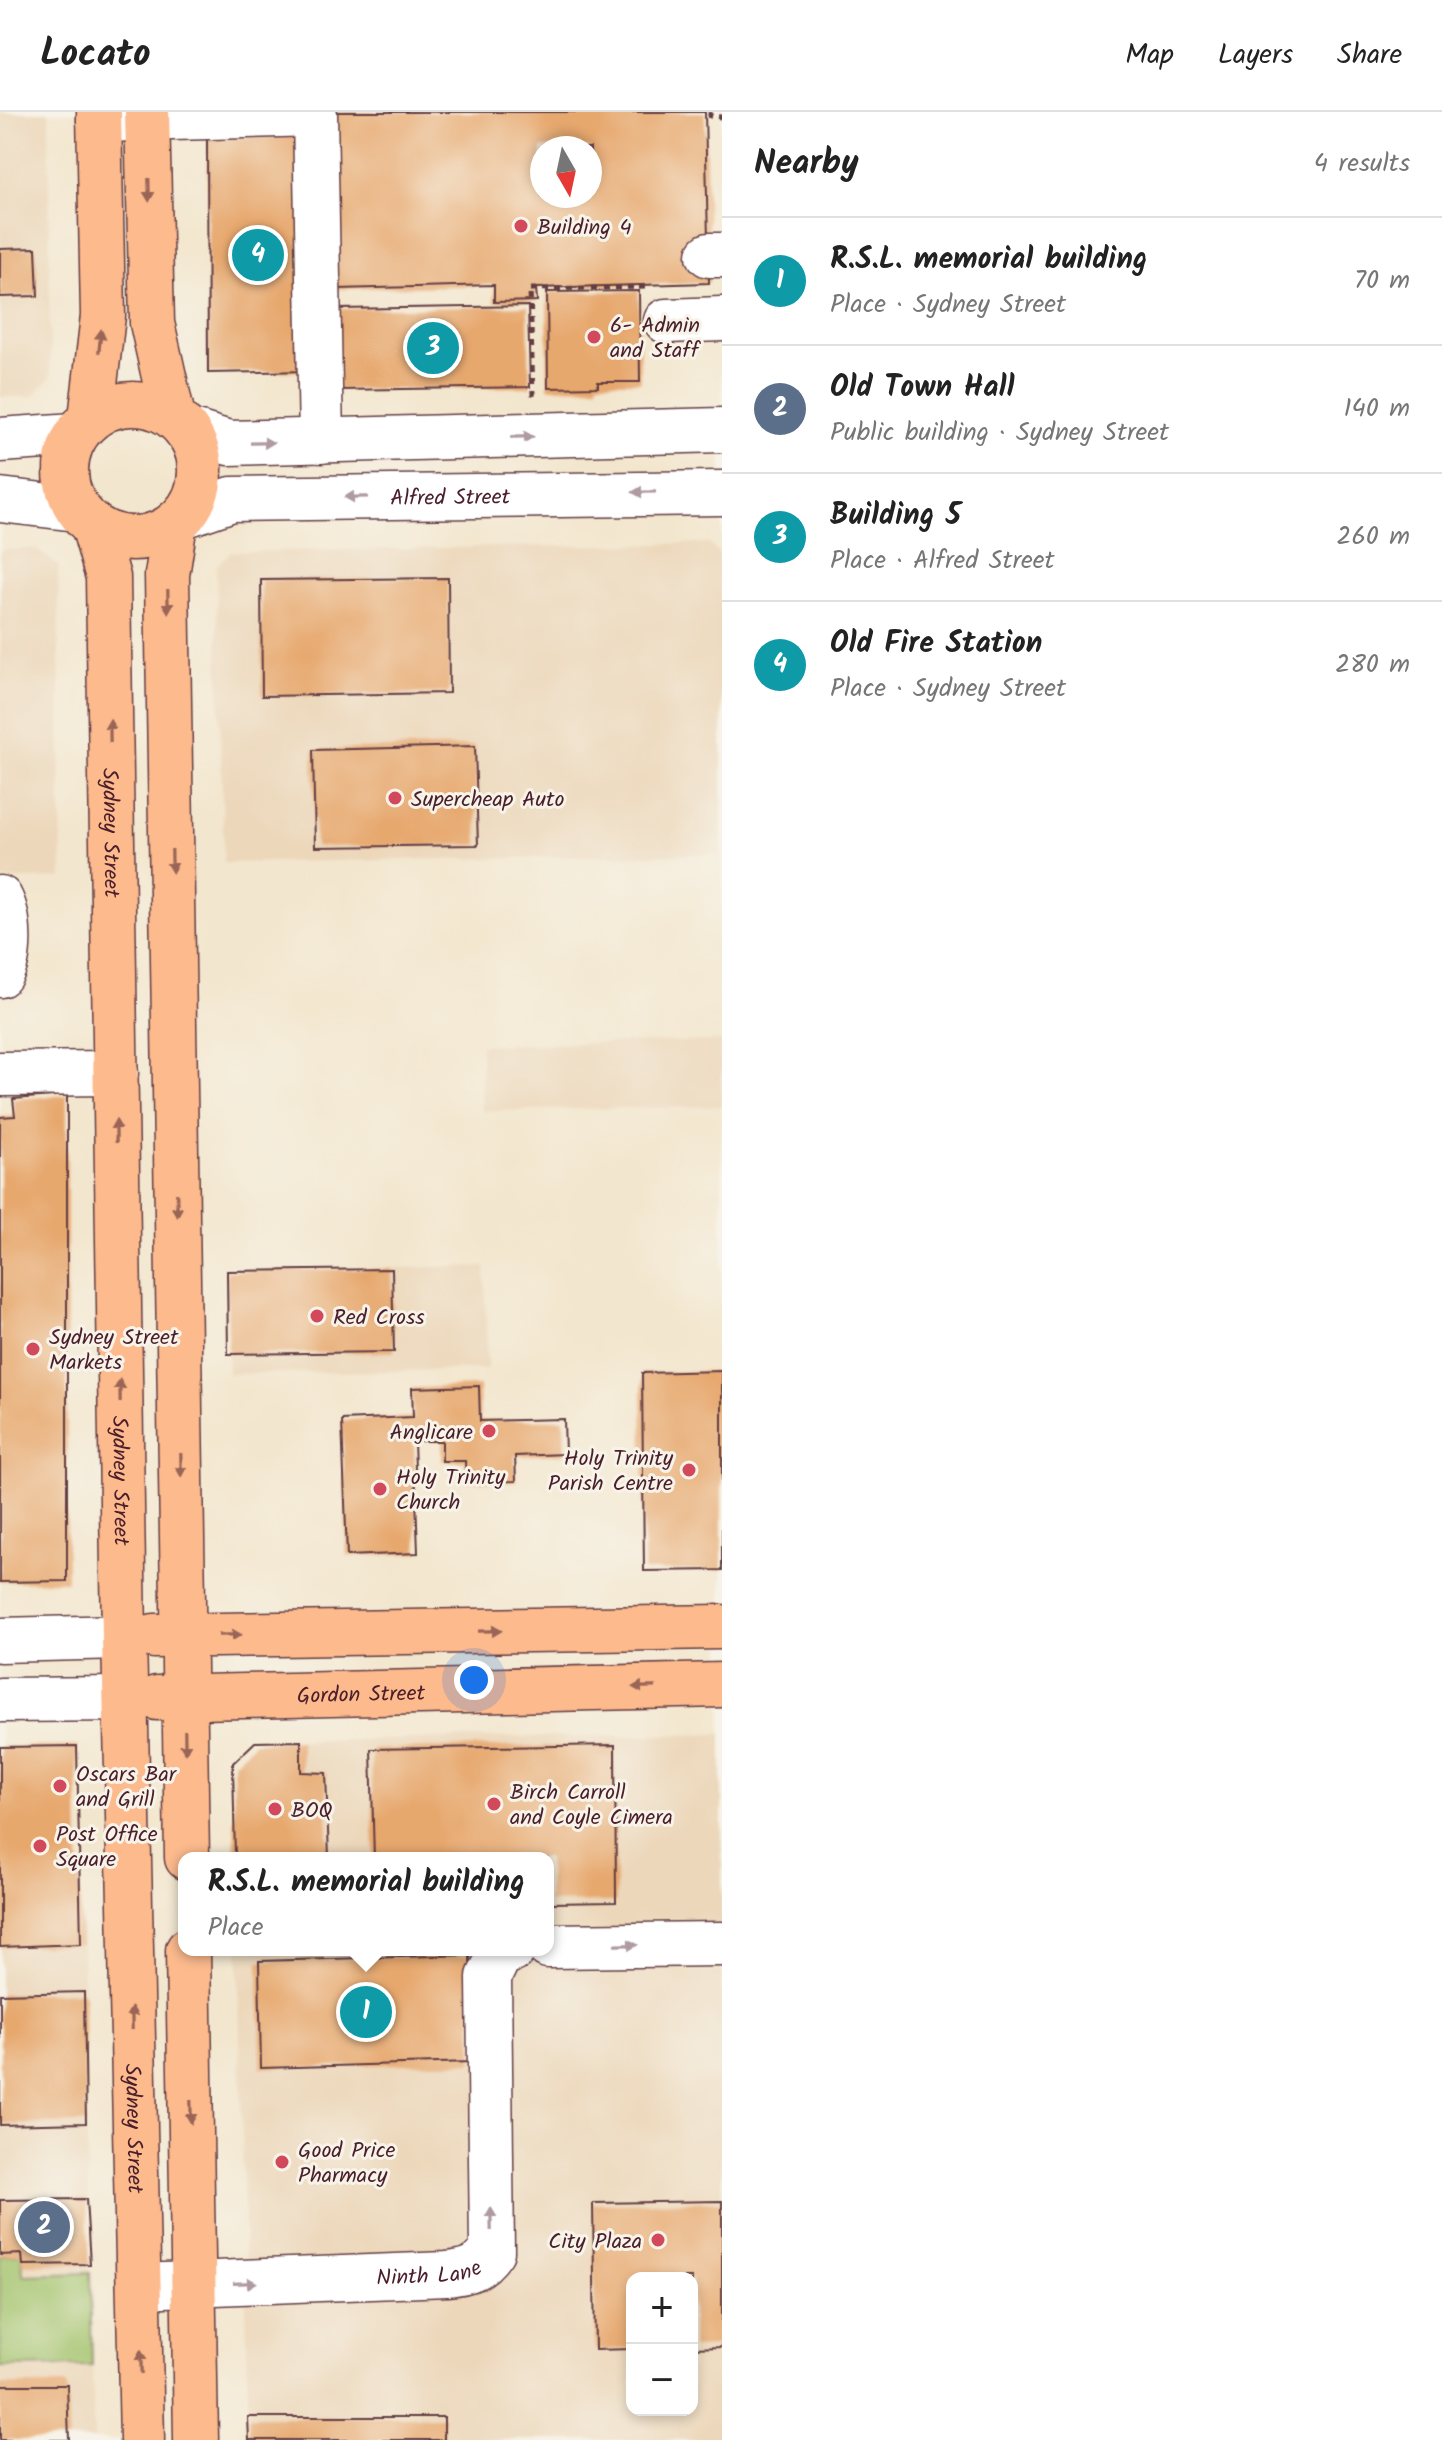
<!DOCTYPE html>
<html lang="en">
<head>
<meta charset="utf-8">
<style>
  :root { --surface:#fff; --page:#f2f2f2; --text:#222; --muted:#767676; --line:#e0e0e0; --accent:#d1495b }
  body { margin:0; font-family:Kalam,sans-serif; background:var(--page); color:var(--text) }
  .controls { position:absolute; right:24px; bottom:24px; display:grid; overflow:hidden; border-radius:16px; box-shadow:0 4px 12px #0003 }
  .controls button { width:72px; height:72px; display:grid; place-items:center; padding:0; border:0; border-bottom:2px solid var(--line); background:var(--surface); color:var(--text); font:40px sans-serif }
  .compass { position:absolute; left:530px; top:24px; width:72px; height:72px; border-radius:50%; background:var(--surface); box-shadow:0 4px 12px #0003; rotate:171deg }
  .you { position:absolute; left:474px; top:1568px; width:28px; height:28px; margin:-20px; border:6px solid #fff; border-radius:50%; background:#1a73e8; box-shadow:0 0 0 12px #1a73e833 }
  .badge { display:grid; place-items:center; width:52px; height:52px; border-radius:50%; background:var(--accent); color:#fff; font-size:26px; font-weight:700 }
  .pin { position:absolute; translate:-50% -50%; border:4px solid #fff; box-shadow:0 2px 8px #0006 }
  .popup { position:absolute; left:178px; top:1740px; width:376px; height:104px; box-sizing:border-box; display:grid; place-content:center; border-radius:16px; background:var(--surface); filter:drop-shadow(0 2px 6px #0005); font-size:26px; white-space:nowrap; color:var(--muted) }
  .popup b { font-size:30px; color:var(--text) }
  .popup::after { content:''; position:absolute; left:50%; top:100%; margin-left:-16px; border:16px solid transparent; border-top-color:var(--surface) }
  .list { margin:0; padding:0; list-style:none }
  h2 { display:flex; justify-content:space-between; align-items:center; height:104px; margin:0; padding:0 32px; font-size:34px }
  h2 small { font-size:26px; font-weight:400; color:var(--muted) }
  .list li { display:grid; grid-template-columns:52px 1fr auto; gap:24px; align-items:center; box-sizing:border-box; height:128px; padding:0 32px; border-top:2px solid var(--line) }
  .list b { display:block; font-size:30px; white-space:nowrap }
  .list p { margin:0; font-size:26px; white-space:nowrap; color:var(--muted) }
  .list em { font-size:26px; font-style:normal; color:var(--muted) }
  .map { position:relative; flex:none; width:722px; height:2328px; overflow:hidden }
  header { display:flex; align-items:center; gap:48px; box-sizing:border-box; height:112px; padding:0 40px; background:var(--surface); border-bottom:2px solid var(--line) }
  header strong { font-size:38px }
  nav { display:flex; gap:44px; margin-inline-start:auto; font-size:28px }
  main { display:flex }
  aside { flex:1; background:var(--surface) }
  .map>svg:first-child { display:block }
</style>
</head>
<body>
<header>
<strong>Locato</strong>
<nav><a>Map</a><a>Layers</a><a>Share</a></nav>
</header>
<main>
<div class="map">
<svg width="722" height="2328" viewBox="0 0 722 2328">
  <rect width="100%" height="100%" fill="#f7f3e8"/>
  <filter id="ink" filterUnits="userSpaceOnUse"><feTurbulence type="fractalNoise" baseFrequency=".0125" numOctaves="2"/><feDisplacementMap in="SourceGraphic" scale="16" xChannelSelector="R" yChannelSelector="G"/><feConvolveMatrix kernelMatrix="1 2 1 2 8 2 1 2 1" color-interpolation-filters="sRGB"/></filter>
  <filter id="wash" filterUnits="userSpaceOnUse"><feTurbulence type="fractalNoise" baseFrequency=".006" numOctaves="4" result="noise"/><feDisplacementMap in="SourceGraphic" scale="32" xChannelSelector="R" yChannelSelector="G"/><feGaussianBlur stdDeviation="1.8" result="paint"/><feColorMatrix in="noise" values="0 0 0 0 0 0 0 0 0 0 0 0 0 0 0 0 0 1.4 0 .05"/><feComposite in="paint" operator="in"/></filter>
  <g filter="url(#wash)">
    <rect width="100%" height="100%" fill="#f3e6ce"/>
    <!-- built -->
    <g fill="#ecd7ba" fill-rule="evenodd">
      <polygon points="0,0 49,0 50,266 32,285 0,285"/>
      <polygon points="709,431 722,445 722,742 224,751 216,454 231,440"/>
      <polygon points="35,437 58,454 62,766 0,768 0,438"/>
      <polygon points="722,929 722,994 482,999 481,933"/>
      <polygon points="485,1154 487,1257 228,1262 227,1159"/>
      <path d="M722 1622V2328H249L238 1838H548V1746H235L233 1651 255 1630ZM632 2166H692V2298H632Z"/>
      <polygon points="77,1634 94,2328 0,2328 0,1635"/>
    </g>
    <!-- green -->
    <polygon fill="#a1c26b" stroke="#76704b" stroke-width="2" points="22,2142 23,2163 90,2161 92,2254 0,2255 0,2143"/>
    <g id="blocks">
      <!-- building -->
      <g fill="#e7a86e" fill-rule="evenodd">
        <path d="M332 0H705L709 171 536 176 537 189 494 190V173L337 177ZM542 36H590V84H542Z"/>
        <polygon points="306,24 311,259 208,261 207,26"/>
        <polygon points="36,136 38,184 0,185 0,137"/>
        <polygon points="639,179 640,270 598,270 598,275 548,276 547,180"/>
        <polygon points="528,194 530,275 338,278 337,197"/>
        <polygon points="448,466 449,581 262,584 261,468"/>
        <polygon points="475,634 478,733 315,735 313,638"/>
        <polygon points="67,983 67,1469 0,1470 0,1005 15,1004 13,987"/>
        <polygon points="392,1157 394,1240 228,1242 227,1159"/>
        <polygon points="722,1259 722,1458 644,1459 642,1261"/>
        <polygon points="479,1274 480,1309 564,1307 565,1342 515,1344 516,1369 466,1370 465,1349 442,1349 442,1329 414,1329 418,1441 347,1444 342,1308 413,1305 412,1276"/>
        <polygon points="301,1629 301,1660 326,1661 329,1746 235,1746 233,1651 255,1630"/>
        <polygon points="615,1633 616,1790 548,1791 548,1746 374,1746 371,1637"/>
        <polygon points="77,1634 81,1832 0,1835 0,1635"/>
        <polygon points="470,1843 473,1950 261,1956 259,1849"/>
        <polygon points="84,1880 86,2011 0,2013 0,1882"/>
        <polygon points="86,2087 90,2152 23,2153 22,2142 0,2143 0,2088"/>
        <polygon points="722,2089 722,2235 692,2236 692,2166 632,2166 632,2237 595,2238 593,2091"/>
        <polygon points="0,2273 67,2273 69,2328 0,2328"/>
        <polygon points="248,2305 444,2305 444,2328 249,2328"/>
      </g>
    </g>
  </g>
  <g filter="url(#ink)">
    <use href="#blocks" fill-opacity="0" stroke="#633d43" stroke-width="2"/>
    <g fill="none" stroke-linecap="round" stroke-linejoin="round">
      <!-- minor casing -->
      <g stroke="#633d43" stroke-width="47">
        <g id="minor">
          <polyline points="99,8 315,2 321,329"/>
          <polyline points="709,143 722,143"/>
          <polyline points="666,209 722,207"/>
          <polyline points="186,318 229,331 722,318"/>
          <polyline points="0,328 75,323"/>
          <polyline points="0,388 77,397"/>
          <path id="s1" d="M183 404 232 387 722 381"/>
          <path d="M0 786C10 804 12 847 0 863"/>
          <polyline points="0,962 116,961"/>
          <polyline points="0,1528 124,1525"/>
          <polyline points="0,1588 125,1587"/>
          <polyline points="548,1834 722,1832"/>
          <path id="s2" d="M139 2174 447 2162C467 2160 480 2157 492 2139L489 1865 500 1842 513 1838"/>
        </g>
      </g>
      <!-- major casing -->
      <g stroke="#633d43" stroke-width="47">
        <g id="major">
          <polyline points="147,0 152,211 173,305"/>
          <circle cx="133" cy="359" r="67"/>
          <polyline points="91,306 103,204 99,0"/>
          <polyline points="175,411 167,463 187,1746"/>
          <path id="s3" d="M93 413 108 465 124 1525 142 2328"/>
          <polyline points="154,1524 722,1515"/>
          <path id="s4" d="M157 1586 722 1573"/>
          <polyline points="188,1838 196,2328"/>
        </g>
      </g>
      <!-- path -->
      <g stroke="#633d43" stroke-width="5" stroke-dasharray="6 6" stroke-linecap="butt">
        <polyline points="710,0 710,4 722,5"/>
        <polyline points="533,284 530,177 648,175"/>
      </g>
      <!-- minor -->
      <use href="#minor" stroke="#fff" stroke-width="44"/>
      <!-- major -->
      <use href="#major" stroke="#fcba8d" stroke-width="44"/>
    </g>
    <!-- one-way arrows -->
    <defs><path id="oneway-solid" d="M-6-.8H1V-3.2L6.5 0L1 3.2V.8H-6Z" transform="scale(2)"/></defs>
    <g fill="#9a6557">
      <use href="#oneway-solid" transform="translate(149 78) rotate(89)"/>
      <use href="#oneway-solid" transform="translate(100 229) rotate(-84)"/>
      <use href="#oneway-solid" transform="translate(168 489) rotate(89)"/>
      <use href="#oneway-solid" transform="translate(110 619) rotate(-91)"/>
      <use href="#oneway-solid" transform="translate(172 749) rotate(89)"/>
      <use href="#oneway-solid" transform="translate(116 1019) rotate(-91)"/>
      <use href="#oneway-solid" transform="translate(177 1093) rotate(89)"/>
      <use href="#oneway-solid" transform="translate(120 1279) rotate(-91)"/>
      <use href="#oneway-solid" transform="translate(181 1353) rotate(89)"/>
      <use href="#oneway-solid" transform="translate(490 1519) rotate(-1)"/>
      <use href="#oneway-solid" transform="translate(230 1523) rotate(-1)"/>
      <use href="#oneway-solid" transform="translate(644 1575) rotate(179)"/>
      <use href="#oneway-solid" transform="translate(185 1630) rotate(89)"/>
      <use href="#oneway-solid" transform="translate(132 1906) rotate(-91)"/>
      <use href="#oneway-solid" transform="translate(191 2000) rotate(89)"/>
      <use href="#oneway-solid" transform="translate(141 2250) rotate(-91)"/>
    </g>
    <g fill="#ae9aa0">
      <use href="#oneway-solid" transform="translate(522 325) rotate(-1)"/>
      <use href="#oneway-solid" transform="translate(262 331) rotate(-1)"/>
      <use href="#oneway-solid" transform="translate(644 380) rotate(179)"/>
      <use href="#oneway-solid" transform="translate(356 385) rotate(179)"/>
      <use href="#oneway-solid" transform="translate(626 1833) rotate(-1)"/>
      <use href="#oneway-solid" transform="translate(491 2107) rotate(-91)"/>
      <use href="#oneway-solid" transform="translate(245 2171) rotate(-2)"/>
    </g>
  </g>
  <!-- markers -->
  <g fill="#d1495b" stroke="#f7f3e8" stroke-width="3">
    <circle cx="521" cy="114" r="8"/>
    <circle cx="594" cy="225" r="8"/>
    <circle cx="395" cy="686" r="8"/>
    <circle cx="317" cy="1204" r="8"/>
    <circle cx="33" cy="1237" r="8"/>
    <circle cx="489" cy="1319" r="8"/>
    <circle cx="689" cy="1358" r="8"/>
    <circle cx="380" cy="1377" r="8"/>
    <circle cx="60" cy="1674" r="8"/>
    <circle cx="494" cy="1692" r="8"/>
    <circle cx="275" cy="1697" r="8"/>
    <circle cx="40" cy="1734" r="8"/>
    <circle cx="282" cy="2050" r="8"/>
    <circle cx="658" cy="2128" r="8"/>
  </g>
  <g text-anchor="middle" stroke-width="6" stroke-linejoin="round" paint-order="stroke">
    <!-- poi labels -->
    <g font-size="22" fill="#4a1f2b" stroke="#f7f3e8" text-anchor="start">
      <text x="537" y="122">Building 4</text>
      <text x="610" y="220">6- Admin<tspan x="610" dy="25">and Staff</tspan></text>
      <text x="411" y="694">Supercheap Auto</text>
      <text x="333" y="1212">Red Cross</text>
      <text x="49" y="1232">Sydney Street<tspan x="49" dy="25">Markets</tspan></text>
      <text x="473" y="1327" text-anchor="end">Anglicare</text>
      <text x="673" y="1353" text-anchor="end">Holy Trinity<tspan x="673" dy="25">Parish Centre</tspan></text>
      <text x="396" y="1372">Holy Trinity<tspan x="396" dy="25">Church</tspan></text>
      <text x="76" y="1669">Oscars Bar<tspan x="76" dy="25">and Grill</tspan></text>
      <text x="510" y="1687">Birch Carroll<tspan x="510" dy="25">and Coyle Cimera</tspan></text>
      <text x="291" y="1705">BOQ</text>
      <text x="56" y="1729">Post Office<tspan x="56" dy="25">Square</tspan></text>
      <text x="298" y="2045">Good Price<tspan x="298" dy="25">Pharmacy</tspan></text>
      <text x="642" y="2136" text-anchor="end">City Plaza</text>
    </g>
    <!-- street labels -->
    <g font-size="22" fill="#4a1f2b" stroke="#f7f3e8">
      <text dy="8" stroke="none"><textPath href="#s1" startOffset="270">Alfred Street</textPath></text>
      <text dy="8" stroke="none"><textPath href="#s3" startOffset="310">Sydney Street</textPath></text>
      <text dy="8" stroke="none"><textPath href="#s3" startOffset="958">Sydney Street</textPath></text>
      <text dy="8" stroke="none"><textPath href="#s4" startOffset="204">Gordon Street</textPath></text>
      <text dy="8" stroke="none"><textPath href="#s3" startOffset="1606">Sydney Street</textPath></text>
      <text dy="8" stroke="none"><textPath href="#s2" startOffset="290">Ninth Lane</textPath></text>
    </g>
  </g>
</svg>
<div class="controls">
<button>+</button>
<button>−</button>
</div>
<svg class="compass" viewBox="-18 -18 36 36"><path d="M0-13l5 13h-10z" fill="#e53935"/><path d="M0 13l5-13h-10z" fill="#767676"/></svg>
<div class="you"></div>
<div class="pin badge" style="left:366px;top:1900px;background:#0f9aa8">1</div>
<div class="popup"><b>R.S.L. memorial building</b>Place</div>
<div class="pin badge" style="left:44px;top:2115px;background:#5c6f8a">2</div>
<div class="pin badge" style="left:433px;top:236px;background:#0f9aa8">3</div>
<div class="pin badge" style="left:258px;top:143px;background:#0f9aa8">4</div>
</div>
<aside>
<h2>Nearby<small>4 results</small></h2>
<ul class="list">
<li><span class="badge" style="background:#0f9aa8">1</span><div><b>R.S.L. memorial building</b><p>Place · Sydney Street</p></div><em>70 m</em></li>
<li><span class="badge" style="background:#5c6f8a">2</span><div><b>Old Town Hall</b><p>Public building · Sydney Street</p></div><em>140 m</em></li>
<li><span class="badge" style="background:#0f9aa8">3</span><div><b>Building 5</b><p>Place · Alfred Street</p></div><em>260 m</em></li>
<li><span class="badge" style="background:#0f9aa8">4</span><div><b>Old Fire Station</b><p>Place · Sydney Street</p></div><em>280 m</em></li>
</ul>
</aside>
</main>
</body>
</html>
